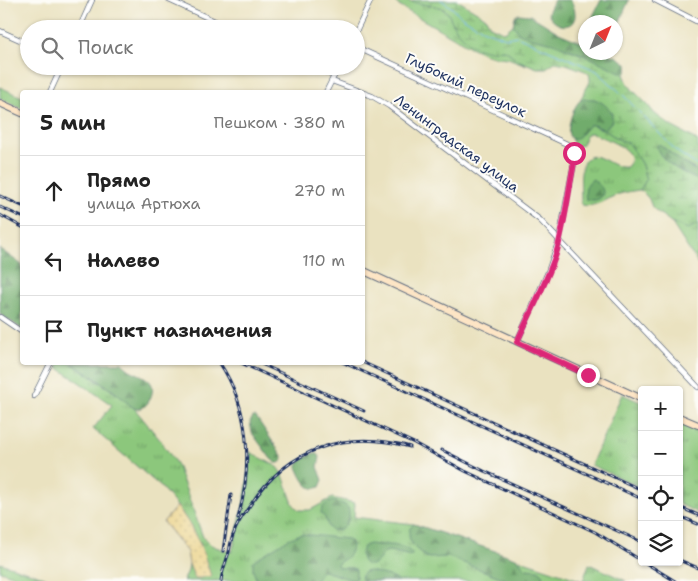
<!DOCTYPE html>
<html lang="ru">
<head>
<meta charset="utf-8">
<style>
  :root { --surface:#fff; --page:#f2f2f2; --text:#222; --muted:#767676; --line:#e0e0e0 }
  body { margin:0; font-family:"Shantell Sans",sans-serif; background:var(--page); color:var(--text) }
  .controls { position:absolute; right:15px; bottom:15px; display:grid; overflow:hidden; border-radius:5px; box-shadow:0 1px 4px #0004 }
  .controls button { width:45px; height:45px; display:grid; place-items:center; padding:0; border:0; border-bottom:1px solid var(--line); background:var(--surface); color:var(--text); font:25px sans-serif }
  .compass { position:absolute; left:578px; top:15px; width:45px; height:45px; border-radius:50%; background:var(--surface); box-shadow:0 1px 4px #0004; rotate:43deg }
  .stop { position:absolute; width:15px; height:15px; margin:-11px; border:4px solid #db2777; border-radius:50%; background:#fff }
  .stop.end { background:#db2777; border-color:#fff; box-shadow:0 1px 5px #0008 }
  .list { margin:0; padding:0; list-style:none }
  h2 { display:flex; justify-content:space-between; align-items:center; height:65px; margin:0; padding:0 20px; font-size:21px }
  h2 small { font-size:16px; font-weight:400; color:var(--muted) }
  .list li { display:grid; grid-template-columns:32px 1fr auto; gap:15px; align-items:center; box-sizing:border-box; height:70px; padding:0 20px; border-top:1px solid var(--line) }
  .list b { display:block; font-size:19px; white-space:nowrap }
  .list p { margin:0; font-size:16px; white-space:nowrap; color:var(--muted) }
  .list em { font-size:16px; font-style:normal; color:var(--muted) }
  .icon { flex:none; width:28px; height:28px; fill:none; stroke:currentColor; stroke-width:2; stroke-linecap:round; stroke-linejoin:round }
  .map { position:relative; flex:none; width:698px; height:581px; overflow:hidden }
  .search { position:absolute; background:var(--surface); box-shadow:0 1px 4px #0004; left:20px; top:20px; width:345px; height:55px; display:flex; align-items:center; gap:12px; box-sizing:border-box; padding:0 18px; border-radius:28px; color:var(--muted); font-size:19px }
  .panel { position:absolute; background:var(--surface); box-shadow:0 1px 4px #0004; left:20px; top:90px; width:345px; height:275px; border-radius:5px }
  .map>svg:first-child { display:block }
</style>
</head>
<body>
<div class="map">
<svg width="698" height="581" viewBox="0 0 698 581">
  <defs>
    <pattern id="grass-tufts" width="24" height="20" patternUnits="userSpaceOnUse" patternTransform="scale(1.25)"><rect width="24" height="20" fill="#8cc77c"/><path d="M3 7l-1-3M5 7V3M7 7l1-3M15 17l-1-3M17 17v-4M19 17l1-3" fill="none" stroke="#72a269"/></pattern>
    <pattern id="forest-firs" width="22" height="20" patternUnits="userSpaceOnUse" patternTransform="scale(1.25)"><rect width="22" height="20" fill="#71ac6c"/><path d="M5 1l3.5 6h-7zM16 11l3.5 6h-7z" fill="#5c8c5c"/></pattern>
    <pattern id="wetland-marsh" width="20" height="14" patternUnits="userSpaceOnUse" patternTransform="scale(1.25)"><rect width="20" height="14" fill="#8cc77c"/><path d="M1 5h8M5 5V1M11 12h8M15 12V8" fill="none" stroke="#72a269"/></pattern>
    <pattern id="sand-dots" width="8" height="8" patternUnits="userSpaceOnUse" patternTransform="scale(1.25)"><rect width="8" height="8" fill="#eeda9e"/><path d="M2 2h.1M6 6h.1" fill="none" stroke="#ccbb8a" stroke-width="1.8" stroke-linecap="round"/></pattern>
  </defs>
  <rect width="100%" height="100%" fill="#fdfcf7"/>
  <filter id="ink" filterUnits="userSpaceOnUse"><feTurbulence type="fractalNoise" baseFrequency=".02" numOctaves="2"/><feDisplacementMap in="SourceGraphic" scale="10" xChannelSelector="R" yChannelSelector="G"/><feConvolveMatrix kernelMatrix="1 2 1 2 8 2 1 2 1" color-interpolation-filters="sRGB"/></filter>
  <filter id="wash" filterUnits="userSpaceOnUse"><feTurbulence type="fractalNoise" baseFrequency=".0096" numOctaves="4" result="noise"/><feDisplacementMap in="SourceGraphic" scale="20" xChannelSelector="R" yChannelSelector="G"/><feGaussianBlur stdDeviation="1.12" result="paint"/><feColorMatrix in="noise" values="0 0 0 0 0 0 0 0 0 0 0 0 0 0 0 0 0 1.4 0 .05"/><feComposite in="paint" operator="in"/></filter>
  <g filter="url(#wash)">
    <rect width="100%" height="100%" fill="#eae2c0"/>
    <!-- grass -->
    <g fill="url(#grass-tufts)" stroke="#547b6d">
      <polygon points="393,0 405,0 423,4 440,7 448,13 490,51 505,50 526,65 508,58 496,57 485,54 470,47 399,6"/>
      <polygon points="0,87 22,97 22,109 0,98"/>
      <path d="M593 124 598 128 604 129 616 138 628 143 637 156 642 165 646 180 640 190C631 191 620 193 612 197 603 201 592 208 582 205L581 202C581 184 575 144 605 160 612 164 619 168 627 167 642 150 604 139 592 133H588C584 137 584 143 580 146L574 144 570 137 573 140 589 125Z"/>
      <path d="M671 222C680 227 689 229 698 224V264Z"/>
      <path d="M60 363H71L123 398 134 408 161 441 177 465 203 537C209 547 222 549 232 552 240 519 249 487 250 452L276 466 283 475 293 504 299 510H310L332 498 355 503 354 517 414 524 583 581 589 564 626 581H183L188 571 189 564 196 579 210 575 201 546 188 522 177 506 161 487 93 429 112 405 57 367Z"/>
      <polygon points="622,394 642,403 642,488 591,465"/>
      <polygon points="679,420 698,429 698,513 679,504"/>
      <polygon points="0,563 53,580 52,581 30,581 0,571"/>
    </g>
    <!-- forest -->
    <g fill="url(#forest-firs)" stroke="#466e65">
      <path d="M554 0H571C586 31 555 32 548 13Z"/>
      <polygon points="601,0 629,0 616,30 616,22 591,22 593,16"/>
      <path d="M519 14 530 15 559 33 585 44 586 52C603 53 614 52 627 64 628 69 628 72 624 74L620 73C600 61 577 52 555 44 544 40 531 40 521 34 517 32 515 28 513 25L515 16Z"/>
      <path d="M589 98C597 99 609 105 612 113 613 116 613 118 612 121L608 126 604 129C598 128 595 124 589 125L577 139C574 139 572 140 570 137 565 132 573 108 578 103 580 99 585 99 589 98Z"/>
      <path d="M659 144 662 146 689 167 698 171V180C686 175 657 160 657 146Z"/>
      <path d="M593 179C596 182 603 187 603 192 603 201 592 201 586 199 584 191 586 183 593 179Z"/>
      <polygon points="0,249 22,265 22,329 0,314"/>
      <path d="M71 363H122C124 365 127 368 130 370 137 374 149 377 152 385 155 394 145 414 134 408 130 406 126 401 122 398 107 385 88 374 71 363Z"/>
      <polygon points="253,417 256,417 258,420 283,457 283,460 279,463 276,463 271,459 252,433 250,422"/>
      <path d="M314 453 318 454 320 457 318 467 323 480 320 487C317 488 315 489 312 488 305 486 300 474 297 467 300 460 306 456 314 453Z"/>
      <path d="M333 501C338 503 345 503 348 508 353 517 343 534 332 530 327 528 328 524 326 520 325 517 323 516 321 513 321 506 327 503 333 501Z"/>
      <path d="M414 524 516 558 526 569 538 570 542 573C543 576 543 578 541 581H510L448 557 430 558 426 557 416 549 410 540 409 535 410 528Z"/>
      <path d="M301 534 348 539 352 544C351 558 346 557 337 564L338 567C344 569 351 566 356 570V578L352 580 324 571 321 572 316 581H257L253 571V561L288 539Z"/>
      <path d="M369 544C384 546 400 542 412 553V554L411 556 389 551 385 552C381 555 379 562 374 564 363 569 357 555 364 546Z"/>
      <polygon points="370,571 389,576 399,581 363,581 361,577 364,572"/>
    </g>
    <!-- wetland -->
    <path fill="url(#wetland-marsh)" stroke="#547b6d" d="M415 0H457L482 15 486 18 490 26 503 32 506 31 513 25 519 33 531 38 553 43 575 52 593 59 624 74 628 84 632 89 647 104 654 113 671 126 690 136 698 142V171L682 162 662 146 659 144 657 146C657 160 686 175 698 180V224L688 229 671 222 656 211 652 207 649 199 643 192 640 190 646 180 642 165 632 148 628 143 616 138 604 129 608 126 612 121V112C602 101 595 96 580 100L590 82V78L589 74 585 71 566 64 555 62 546 68H537L520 61 505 50 490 51 478 48 470 44 460 34 455 28 448 13 444 9 440 7 412 2Z"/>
    <!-- sand -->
    <polygon fill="url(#sand-dots)" stroke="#84847e" points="177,506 188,522 201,546 211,576 195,579 189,564 187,552 163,522"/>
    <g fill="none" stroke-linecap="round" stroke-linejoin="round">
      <!-- stream -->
      <polyline stroke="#71b7e8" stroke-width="1" points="441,0 451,7 462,17 482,29 506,38 517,36 597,71 624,96 676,151 698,166"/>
    </g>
  </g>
  <g filter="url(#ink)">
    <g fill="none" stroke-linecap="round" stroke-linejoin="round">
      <!-- minor casing -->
      <g stroke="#636e80" stroke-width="6">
        <g id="minor">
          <polyline points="169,0 232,29"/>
          <polyline points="655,0 698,22"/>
          <polyline points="79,29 92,0"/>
          <polyline points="0,31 29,44"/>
          <polyline points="356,31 371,0"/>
          <polyline points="356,47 567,144 573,149 574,163 559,240 548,272 517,342"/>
          <polyline points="313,66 334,76"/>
          <polyline points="332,81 372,96 389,106 540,220 698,387"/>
          <polyline points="50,92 62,66"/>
          <polyline points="326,92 339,66"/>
          <polyline points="0,317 22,332"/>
          <polyline points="34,396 51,362"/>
        </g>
      </g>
      <!-- secondary casing -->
      <g stroke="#636e80" stroke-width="8">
        <g id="secondary">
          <polyline points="0,103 22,113"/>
          <polyline points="362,270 642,399"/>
          <polyline points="679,417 698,425"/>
        </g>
      </g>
      <!-- minor -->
      <use href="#minor" stroke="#fff" stroke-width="4.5"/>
      <!-- secondary -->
      <use href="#secondary" stroke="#fde5c5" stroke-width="6"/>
      <!-- rail casing -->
      <g stroke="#1b2f5e" stroke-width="3">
        <g id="rail">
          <polyline points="0,196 22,206"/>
          <polyline points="0,207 22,217"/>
          <polyline points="0,215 22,227"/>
          <path d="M219 362C250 408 253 465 238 518"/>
          <polyline points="239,362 414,443 465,471 595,532 642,561"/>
          <polyline points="257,362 364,411"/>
          <polyline points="342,362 642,499"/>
          <polyline points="362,362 642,490"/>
          <polyline points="442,450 484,471 642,542"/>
          <polyline points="679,507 698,515"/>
          <polyline points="679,516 698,524"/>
          <polyline points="223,551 231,495"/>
          <polyline points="679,560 698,568"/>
          <polyline points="644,562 675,581"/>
          <path d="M221 581C222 571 226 562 229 552 230 546 231 539 234 533 237 523 245 513 251 504 288 448 347 429 410 447"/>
        </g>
      </g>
      <!-- rail -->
      <use href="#rail" stroke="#fdfcf7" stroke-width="1" stroke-dasharray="4" stroke-linecap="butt"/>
    </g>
  </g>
  <g fill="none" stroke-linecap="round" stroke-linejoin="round" filter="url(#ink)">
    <!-- route -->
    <path stroke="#db2777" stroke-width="6" d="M574 153V163C568 193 565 224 556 254 546 284 530 313 517 342L588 375"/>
  </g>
  <g text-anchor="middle" stroke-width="4" stroke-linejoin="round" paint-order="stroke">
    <!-- street labels -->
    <g font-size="14" fill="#1b2f5e" stroke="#fdfcf7">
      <text transform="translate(466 85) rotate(25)" y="5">Глубокий переулок</text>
      <text transform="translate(457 143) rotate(37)" y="5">Ленинградская улица</text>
    </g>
  </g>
</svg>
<div class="controls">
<button>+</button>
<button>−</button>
<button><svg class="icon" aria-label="locate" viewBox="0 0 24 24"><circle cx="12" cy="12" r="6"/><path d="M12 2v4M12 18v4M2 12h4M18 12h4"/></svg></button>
<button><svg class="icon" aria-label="layers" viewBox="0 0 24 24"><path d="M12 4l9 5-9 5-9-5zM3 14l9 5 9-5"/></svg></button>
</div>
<svg class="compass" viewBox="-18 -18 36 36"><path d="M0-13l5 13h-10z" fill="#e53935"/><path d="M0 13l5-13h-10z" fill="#767676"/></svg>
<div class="stop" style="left:574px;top:153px"></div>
<div class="stop end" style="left:588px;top:375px"></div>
<div class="search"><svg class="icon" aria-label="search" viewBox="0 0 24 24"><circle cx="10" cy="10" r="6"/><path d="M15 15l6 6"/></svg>Поиск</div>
<section class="panel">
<h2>5 мин<small>Пешком · 380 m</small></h2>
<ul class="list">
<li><svg class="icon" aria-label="ahead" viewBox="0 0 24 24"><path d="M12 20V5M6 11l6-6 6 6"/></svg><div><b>Прямо</b><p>улица Артюха</p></div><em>270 m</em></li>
<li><svg class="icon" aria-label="left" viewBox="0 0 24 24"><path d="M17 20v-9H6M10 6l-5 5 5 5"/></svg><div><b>Налево</b></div><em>110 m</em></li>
<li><svg class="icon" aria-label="arrive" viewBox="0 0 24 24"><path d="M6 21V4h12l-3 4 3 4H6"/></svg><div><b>Пункт назначения</b></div></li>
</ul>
</section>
</div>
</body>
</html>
